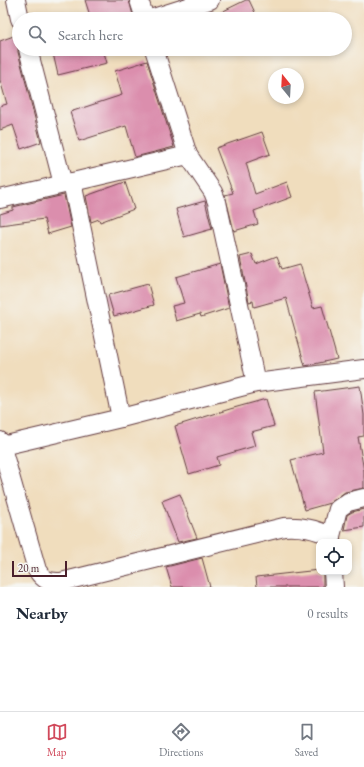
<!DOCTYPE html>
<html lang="en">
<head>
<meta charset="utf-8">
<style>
  :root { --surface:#fff; --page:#f2f2f3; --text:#1f2937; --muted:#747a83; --line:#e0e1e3; --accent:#d1495b }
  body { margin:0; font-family:"EB Garamond",serif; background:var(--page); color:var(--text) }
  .controls { position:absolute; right:12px; bottom:12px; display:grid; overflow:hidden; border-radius:8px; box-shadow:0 2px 6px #0003 }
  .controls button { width:36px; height:36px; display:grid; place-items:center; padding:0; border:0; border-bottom:1px solid var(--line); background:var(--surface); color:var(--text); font:20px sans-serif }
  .compass { position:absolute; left:268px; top:68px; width:36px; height:36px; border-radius:50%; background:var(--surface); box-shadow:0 2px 6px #0003; rotate:342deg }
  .scale { position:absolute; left:12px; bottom:10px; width:55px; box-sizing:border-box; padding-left:4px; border:2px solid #4a1f2b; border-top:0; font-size:11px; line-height:14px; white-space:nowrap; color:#4a1f2b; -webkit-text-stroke:3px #f6f6f2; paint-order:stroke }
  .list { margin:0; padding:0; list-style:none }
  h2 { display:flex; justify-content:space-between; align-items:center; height:52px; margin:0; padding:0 16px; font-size:17px }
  h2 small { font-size:13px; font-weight:400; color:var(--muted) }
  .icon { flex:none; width:22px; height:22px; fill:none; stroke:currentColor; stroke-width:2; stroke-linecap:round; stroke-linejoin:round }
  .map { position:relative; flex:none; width:364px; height:587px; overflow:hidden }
  .search { position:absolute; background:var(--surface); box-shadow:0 2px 6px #0003; left:12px; right:12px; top:12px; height:44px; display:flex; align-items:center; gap:10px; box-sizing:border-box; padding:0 14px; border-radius:22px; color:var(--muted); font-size:15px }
  .sheet { height:124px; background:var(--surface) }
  nav { display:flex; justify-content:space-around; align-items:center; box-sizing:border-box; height:56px; border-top:1px solid var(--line); background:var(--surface); font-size:11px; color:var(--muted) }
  nav a { display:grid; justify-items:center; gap:2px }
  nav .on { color:var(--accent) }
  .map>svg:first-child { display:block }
</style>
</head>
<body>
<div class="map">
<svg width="364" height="587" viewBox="0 0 364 587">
  <rect width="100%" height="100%" fill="#f6f6f2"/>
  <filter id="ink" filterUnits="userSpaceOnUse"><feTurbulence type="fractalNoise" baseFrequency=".025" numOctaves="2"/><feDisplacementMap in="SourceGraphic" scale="8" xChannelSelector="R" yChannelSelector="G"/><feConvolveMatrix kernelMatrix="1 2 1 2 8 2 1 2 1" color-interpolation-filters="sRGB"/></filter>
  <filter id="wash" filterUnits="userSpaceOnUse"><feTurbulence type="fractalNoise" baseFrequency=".012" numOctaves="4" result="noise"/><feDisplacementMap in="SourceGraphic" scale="16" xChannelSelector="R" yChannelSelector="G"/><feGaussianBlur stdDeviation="0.9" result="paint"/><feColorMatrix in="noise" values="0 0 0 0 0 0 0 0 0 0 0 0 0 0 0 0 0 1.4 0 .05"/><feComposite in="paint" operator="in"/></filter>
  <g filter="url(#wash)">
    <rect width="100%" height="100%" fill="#f0ddbd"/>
    <g id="blocks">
      <!-- building -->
      <g fill="#db8ead">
        <polygon points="85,0 129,0 134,19 91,19"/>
        <polygon points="246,0 249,0 258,19 207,19"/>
        <polygon points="19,34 18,52 41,142 21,149 13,125 0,130 0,106 7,104 0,80 0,41"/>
        <polygon points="52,49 103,49 107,63 58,75"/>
        <polygon points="147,61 174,147 135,157 126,126 79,141 70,112 122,95 115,71"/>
        <polygon points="262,132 270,154 246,163 255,194 287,182 292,197 254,211 258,224 234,231 225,195 233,193 216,148"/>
        <polygon points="125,182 134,209 100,222 99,219 91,222 86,196"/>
        <polygon points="64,195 71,227 48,234 44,219 0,225 0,214 13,210 13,207"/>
        <polygon points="205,201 212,229 184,237 176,209"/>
        <polygon points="252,254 256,264 277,256 282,269 300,264 313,308 322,306 337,359 305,366 286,298 254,307 253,301 249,302 240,257"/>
        <polygon points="220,264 229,308 201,317 200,314 176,321 172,306 184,303 176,277"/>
        <polygon points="148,284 154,305 114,316 108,295"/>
        <polygon points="360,386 364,415 364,436 358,437 364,471 364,488 345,492 330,503 305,510 291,460 323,452 315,392"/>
        <polygon points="266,399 274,426 251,432 255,446 217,457 219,465 189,474 175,426 230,409"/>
        <polygon points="180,494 197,538 178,542 162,501"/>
        <polygon points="364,509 364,527 344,530 347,515 352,512"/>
        <polygon points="202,558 210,587 172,587 166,567"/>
        <polygon points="319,570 319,572 323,572 323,587 257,587 256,577"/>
      </g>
    </g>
  </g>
  <g filter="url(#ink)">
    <use href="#blocks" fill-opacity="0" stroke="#633c41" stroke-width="1"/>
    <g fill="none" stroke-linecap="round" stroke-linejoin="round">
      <!-- minor casing -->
      <g stroke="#633c41" stroke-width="20">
        <g id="minor">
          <polyline points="16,0 20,19"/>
          <polyline points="139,0 145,19"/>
          <polyline points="150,19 210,0"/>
          <polyline points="28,49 63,184"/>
          <polyline points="154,49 188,155 213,192 217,202 256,383 364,369"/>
          <polyline points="0,199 188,155"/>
          <polyline points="121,418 256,383"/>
          <path d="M0 441 37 570C44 581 49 582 61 582L284 527C302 526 315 529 331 536V542"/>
          <polyline points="2,446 121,418 72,182"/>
          <polyline points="331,536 338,509 348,502 364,498"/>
          <polyline points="333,572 334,587"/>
        </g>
      </g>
      <!-- minor -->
      <use href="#minor" stroke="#fff" stroke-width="18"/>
    </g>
  </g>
</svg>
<div class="controls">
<button><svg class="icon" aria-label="locate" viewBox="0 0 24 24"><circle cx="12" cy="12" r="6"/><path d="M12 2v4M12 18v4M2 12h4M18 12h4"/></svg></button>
</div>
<svg class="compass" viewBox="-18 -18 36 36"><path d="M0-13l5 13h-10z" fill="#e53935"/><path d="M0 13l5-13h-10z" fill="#747a83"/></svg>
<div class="scale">20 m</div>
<div class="search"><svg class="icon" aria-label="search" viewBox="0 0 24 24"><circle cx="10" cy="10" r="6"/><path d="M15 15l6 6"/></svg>Search here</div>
</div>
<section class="sheet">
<h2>Nearby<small>0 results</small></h2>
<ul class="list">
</ul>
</section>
<nav>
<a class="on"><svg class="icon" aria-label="map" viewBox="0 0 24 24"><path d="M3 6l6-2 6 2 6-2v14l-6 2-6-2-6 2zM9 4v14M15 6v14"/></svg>Map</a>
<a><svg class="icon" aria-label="directions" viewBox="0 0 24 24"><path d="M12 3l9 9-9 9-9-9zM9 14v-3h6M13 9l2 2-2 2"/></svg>Directions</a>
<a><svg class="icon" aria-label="saved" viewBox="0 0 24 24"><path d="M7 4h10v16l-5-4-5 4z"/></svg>Saved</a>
</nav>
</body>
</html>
